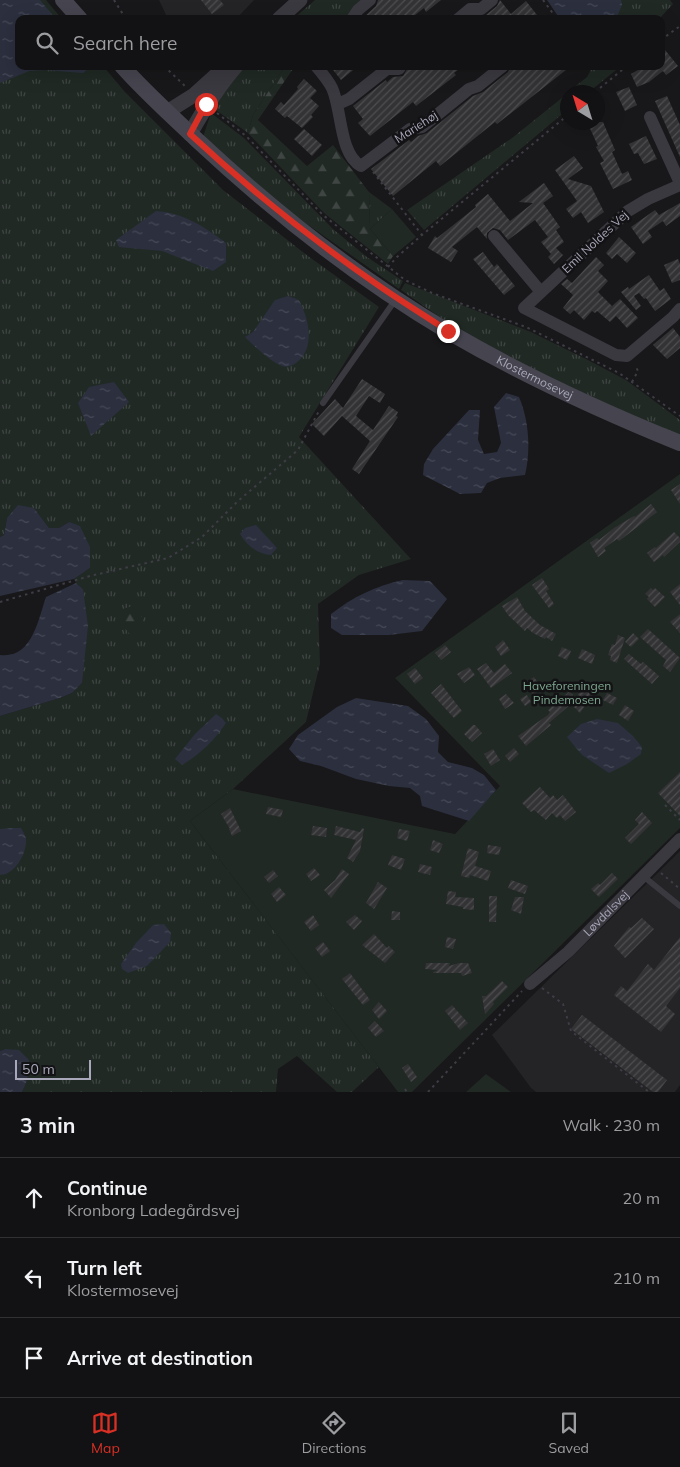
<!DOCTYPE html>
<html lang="en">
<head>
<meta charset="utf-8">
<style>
  :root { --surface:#121113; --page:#1f1f21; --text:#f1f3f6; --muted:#9c9da0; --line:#313133; --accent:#d93025 }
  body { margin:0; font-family:Mulish,sans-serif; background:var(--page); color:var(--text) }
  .compass { position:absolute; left:560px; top:85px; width:45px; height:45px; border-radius:50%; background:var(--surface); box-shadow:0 5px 20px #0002; rotate:322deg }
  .scale { position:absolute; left:15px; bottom:12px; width:76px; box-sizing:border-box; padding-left:5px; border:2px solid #a9a8ba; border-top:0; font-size:14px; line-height:18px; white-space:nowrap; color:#a9a8ba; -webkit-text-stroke:4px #131214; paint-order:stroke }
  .stop { position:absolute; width:15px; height:15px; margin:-11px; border:4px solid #d93025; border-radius:50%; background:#fff }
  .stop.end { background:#d93025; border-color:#fff; box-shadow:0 1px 5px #0008 }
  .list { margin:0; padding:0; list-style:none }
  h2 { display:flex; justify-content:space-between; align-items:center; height:65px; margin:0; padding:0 20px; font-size:21px }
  h2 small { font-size:16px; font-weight:400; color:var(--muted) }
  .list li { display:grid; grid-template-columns:32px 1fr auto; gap:15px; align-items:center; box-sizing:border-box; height:80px; padding:0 20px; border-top:1px solid var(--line) }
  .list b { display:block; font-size:19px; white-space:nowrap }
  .list p { margin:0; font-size:16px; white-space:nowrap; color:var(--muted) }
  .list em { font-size:16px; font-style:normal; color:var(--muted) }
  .icon { flex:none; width:28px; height:28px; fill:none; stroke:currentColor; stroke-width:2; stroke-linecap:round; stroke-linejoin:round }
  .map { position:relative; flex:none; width:680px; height:1092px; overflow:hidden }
  .search { position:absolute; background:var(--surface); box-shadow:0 5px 20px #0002; left:15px; right:15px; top:15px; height:55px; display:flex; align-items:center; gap:12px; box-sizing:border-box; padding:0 18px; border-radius:10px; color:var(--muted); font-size:19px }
  .sheet { height:305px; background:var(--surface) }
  nav { display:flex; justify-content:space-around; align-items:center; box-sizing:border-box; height:70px; border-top:1px solid var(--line); background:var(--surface); font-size:14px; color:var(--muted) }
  nav a { display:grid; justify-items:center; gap:2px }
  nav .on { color:var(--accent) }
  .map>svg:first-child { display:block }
</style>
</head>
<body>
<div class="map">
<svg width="680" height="1092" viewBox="0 0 680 1092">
  <defs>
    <pattern id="grass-tufts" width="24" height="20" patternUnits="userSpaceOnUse" patternTransform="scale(1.25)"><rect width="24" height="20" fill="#202924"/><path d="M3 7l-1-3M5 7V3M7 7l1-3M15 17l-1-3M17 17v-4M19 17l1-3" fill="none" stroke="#3e4542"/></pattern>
    <pattern id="forest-firs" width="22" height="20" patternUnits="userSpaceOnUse" patternTransform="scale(1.25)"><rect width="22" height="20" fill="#202924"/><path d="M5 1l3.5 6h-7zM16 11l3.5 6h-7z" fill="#3e4542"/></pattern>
    <pattern id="water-ripples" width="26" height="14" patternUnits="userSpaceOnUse" patternTransform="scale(1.25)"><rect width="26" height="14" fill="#2b2f3e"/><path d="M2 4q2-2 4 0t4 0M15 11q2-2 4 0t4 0" fill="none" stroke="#474a58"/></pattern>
    <pattern id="building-hatch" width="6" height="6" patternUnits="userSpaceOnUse" patternTransform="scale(1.25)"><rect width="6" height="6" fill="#333235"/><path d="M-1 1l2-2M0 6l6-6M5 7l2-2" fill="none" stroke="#4e4d50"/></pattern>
  </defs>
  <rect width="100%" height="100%" fill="#181719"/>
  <!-- built -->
  <g fill="#242326">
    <polygon points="159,0 254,0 236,19 168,19"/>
    <polygon points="680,851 680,1085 675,1092 536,1092 531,1088 492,1035"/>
  </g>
  <!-- grass -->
  <g fill="url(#grass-tufts)">
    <path d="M0 0H46L62 19H19V66H103L125 92 223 190 308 256 379 307 299 437 411 559 359 575 318 604 320 664 306 722 233 789 190 821 379 1067 352 1092H337L297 1056 278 1069 276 1092H22C28 1081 29 1072 29 1060L5 1049 0 1051V716L60 698 72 693 82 683 83 589 76 583 74 579 90 568 69 522 59 528H49L34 508 7 518 4 535 0 537Z"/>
    <polygon points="315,0 362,0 351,15 345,19 293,19"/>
    <polygon points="548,0 670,0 673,4 659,19 563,19"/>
    <polygon points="245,66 285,66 253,115 248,133 213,108 238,74"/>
    <polygon points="593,66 621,66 589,92 568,92 587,77"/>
    <polygon points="568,93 567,110 424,230 407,210 512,138"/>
    <polygon points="211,113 244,138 333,229 367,257 403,281 399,289 290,212 203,137"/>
    <polygon points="369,192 392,209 370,229"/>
    <path d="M405 283 531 332 588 360 626 380 680 420V436C603 402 524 369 452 325 435 314 418 302 401 290Z"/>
  </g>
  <!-- forest -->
  <g fill="url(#forest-firs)">
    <polygon points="285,66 295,66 258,120 307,166 333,145 369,192 370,229 393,256 388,264 324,213 248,133 253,115"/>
    <polygon points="132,606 142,617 143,626 137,634 130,634 118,621 120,610"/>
  </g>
  <!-- green -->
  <g fill="#202924">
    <polygon points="392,209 416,237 393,256 370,229"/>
    <polygon points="680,474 680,828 412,1092 398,1092 190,821 233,789 455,834 500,786 395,678"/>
    <polygon points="486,1074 511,1092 466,1092"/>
  </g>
  <!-- water -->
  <g fill="url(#water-ripples)">
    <polygon points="0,0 40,0 56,19 19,19 19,66 91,66 83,73 45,70 29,71 0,83"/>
    <polygon points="547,0 621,0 622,5 616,19 560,19"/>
    <path d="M156 211C184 213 205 227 226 243V262L213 271 162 251 119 247 116 240Z"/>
    <path d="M288 296 299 300C309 319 316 348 296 363 292 366 286 368 282 366 270 361 254 346 245 337L253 332 275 300Z"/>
    <polygon points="114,382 129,402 91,436 78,403 89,387"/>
    <path d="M506 393 519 397C529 420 531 450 525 475L500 478 487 483 481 493 460 494 423 475 424 464 433 449 469 410H480L478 440 484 454 497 452 501 443 494 407Z"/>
    <polygon points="18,505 34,508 49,528 59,528 69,522 80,526 90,547 90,568 74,579 0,596 0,537 4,535 7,518"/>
    <path d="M256 525 277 548 271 555C258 554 247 546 240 534L245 528Z"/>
    <path d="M403 580 430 581 447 599 422 631 389 635H342L331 628V614C353 597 375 586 403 580Z"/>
    <path d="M76 583 83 589 88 626 82 683 72 693 60 698 0 716V655C32 659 38 620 46 597Z"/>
    <polygon points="356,698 408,706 426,719 439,736 438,752 448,762 472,768 484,775 496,790 469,821 422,806 420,796 410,788 389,786 356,779 321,766 300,761 289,749 298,735 337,707"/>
    <path d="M216 714 222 718 226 723C215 740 199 755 182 765L175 759 195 734Z"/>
    <polygon points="597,719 618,723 633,736 642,747 641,754 627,764 609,773 582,755 567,737 581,724"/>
    <path d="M12 828H21C24 833 27 838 26 843 25 856 14 875 0 875V829Z"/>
    <polygon points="164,924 171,933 170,942 147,966 128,973 122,969 121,964 136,943 153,925"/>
    <path d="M5 1049 19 1050 29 1060C29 1072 28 1081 22 1092H0V1051Z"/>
  </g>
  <!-- building -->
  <g fill="url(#building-hatch)">
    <polygon points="201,0 220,0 224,5 212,14"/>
    <polygon points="378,0 441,0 426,12 424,8 410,19 362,19 376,6"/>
    <polygon points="500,0 511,14 526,1 537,15 532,19 473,19 486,15 497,6"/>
    <polygon points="661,45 678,66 666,75 663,71 649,82 637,87 631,74 645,66 661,66"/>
    <polygon points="330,66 358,66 341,80"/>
    <polygon points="409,66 463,66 454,73 456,75 416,106 413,102 370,136 358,123 363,119 353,106 386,80 387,82 393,77 403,76"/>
    <polygon points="511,66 571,66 497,124 495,122 440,166 436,161 393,196 371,169 409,140 411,142 418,136 427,133 473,96 483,92 508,72"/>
    <polygon points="304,79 317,91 310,98 319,106 311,115 313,117 302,128 287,116 285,118 275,109 281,102 284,105 298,89 297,87"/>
    <polygon points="629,87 637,105 625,111 616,92"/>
    <polygon points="667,96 680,125 680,157 655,101"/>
    <polygon points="587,122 603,122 615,150 612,152 622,174 628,171 632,180 613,189 600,163 604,161 596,147 598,146"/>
    <polygon points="304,129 322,145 312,156 294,139"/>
    <polygon points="646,136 657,159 644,164 638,153 634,154 629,144"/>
    <polygon points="574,156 583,168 568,179 591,186 604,212 588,223 581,212 573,218 566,209 577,201 555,170"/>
    <polygon points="544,183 553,196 543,203 560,227 556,230 564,242 556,248 563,255 554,264 548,257 551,254 541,242 548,237 535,220 508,240 500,230 493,228 487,233 487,239 477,227 452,247 458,251 451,262 428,248 435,236 437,238 476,207 475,205 488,194 510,221 533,203 519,202"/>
    <polygon points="680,203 680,216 666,226 663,221 648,231 652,237 643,244 631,227 655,210 659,215"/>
    <polygon points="619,237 636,253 627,263 617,254 612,259 606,253"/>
    <polygon points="483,252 494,267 497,264 515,286 504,295 473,259"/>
    <polygon points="596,257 604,265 598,271 608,281 598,292 612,306 620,299 638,318 627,328 616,316 610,322 597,311 595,313 592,311 584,320 574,310 570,314 563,308 573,295 561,284 567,279 572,283"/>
    <polygon points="678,259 680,264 680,280 672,283 664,265"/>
    <polygon points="649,275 660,291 664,288 671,299 655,311 646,298 644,299 639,293 634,296 641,306 636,310 621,292 628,287 629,289"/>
    <polygon points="673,328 680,337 680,348 667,359 653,345"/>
    <polygon points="362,379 385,394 380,403 369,396 356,416 373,430 389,406 398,412 396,416 398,417 359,474 352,469 370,441 342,416 324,436 312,424 335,399 343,408"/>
    <polygon points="680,484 680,504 671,490"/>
    <polygon points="651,504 657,512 619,541 617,539 604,548 606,551 598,557 590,543 597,538 599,540 614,528 634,516 635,517"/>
    <polygon points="674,532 680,538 680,542 664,557 663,555 654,562 647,553 655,547 656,548"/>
    <polygon points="542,578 549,589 546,591 554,604 549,608 532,585"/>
    <polygon points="680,584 680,605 670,592"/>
    <polygon points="651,588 653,590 655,588 665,597 655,607 647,599 649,597 645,594"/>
    <polygon points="517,597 525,611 540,625 556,634 552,641 546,637 545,639 533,633 527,628 525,631 508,615 502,606"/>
    <polygon points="680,614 680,633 670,622"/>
    <polygon points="648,629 680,658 670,672 663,666 666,660 640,637"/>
    <polygon points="633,633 639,639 631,647 625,642"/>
    <polygon points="618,635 625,638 617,663 610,660 611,656 608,655 612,644 615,645"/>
    <polygon points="503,640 510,650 501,656 495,647"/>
    <polygon points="445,645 451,652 441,660 435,653"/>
    <polygon points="562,647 571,651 567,660 558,656"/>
    <polygon points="582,649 595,655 592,664 578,658"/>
    <polygon points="629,654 641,664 643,662 659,676 652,684 624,659"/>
    <polygon points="486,663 494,673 505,664 512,673 491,688 477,669"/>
    <polygon points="469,667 475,675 464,683 457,674"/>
    <polygon points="415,668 423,678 415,684 407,674"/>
    <polygon points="534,677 542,689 533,695 526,682"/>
    <polygon points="441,684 462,711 454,718 431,693"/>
    <polygon points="585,686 594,693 580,713 571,704 549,723 551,725 526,746 518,736 548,715 550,712 548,710 570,691 575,698"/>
    <polygon points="607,693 617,698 613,705 603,700"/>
    <polygon points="506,694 514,703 505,709 499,699"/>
    <polygon points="527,695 531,702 525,706 520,699"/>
    <polygon points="625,705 634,711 628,721 619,715"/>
    <polygon points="473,725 475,725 482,733 472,742 464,734"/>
    <polygon points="514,748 519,754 510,762 505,756"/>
    <polygon points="493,749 500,760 491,766 484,754"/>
    <polygon points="680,772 680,816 658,793"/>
    <polygon points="540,787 550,798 553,795 557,800 563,795 576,812 565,821 560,815 557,818 552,813 546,820 534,810 531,812 522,803"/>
    <polygon points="268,807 283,810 281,817 266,814"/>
    <polygon points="230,808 241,831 232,836 229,829 230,829 221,814"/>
    <polygon points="642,812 652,823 631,844 625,838 639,824 635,820"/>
    <polygon points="313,826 327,828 326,837 311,835"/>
    <polygon points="336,826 360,832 362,828 364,829 360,851 353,862 347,858 356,840 334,835"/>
    <polygon points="399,829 410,831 407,841 397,838"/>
    <polygon points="433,840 443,844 439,853 430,850"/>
    <polygon points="488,845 501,847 499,855 487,853"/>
    <polygon points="468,848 479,852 475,866 491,871 488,881 470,875 469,878 461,876"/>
    <polygon points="392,855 405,859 401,870 388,865"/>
    <polygon points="420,864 432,867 430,875 418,872"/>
    <polygon points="314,868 320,875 311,881 306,874"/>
    <polygon points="342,869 349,874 331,898 324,890 335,880"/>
    <polygon points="273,870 278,876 269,883 264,877"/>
    <polygon points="612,873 618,879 599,897 591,889 598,883 600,885"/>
    <polygon points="511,880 528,886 525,894 508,888"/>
    <polygon points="378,882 387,888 374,909 366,903"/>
    <polygon points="279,887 286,895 277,902 271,894"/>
    <polygon points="448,891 456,892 455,897 474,898 474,910 463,909 463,907 446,904"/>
    <polygon points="489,896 497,896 496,922 489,922"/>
    <polygon points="515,897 524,897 521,914 511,910"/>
    <polygon points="392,911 400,912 400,920 391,920"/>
    <polygon points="313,915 319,925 311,931 304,922"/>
    <polygon points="355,915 362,921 354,930 346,922"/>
    <polygon points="642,918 654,929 625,958 614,946 629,927 631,928"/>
    <polygon points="374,934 387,948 389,946 395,952 385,963 362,945"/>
    <polygon points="447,937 456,939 453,949 445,947"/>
    <polygon points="680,937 680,988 666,1006 675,1014 661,1032 614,995 621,986 627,991 648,964 654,970"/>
    <polygon points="323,942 330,951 322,957 315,948"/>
    <polygon points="426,963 450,963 449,966 459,963 468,963 472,973 462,976 461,973 433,973 433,972 438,970 425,969"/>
    <polygon points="350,973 370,1000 363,1005 342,979"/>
    <polygon points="502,981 508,987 493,1002 494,1004 485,1014 482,996 486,996"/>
    <polygon points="379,1002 387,1011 379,1019 372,1010"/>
    <polygon points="452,1005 468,1023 460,1030 445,1011"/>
    <polygon points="582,1015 667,1080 658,1092 653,1092 571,1029"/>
    <polygon points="375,1021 384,1031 376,1037 368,1028"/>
    <polygon points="408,1064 417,1077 411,1082 402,1068"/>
  </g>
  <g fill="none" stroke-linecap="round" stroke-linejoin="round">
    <!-- path -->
    <g stroke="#3e3d45" stroke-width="2" stroke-dasharray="2.5 4" stroke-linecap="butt">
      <polyline points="114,0 126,19"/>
      <polyline points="543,0 557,19"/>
      <polyline points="661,40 680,26"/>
      <polyline points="164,66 185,86"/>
      <polyline points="595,92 627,66"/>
      <polyline points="217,113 246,136 323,215 405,280 432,293 526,327 619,373 680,416"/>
      <polyline points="373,172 422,235"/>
      <polyline points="388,267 397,257 422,235 568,115"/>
      <polyline points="632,382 638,371 635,365"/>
      <polyline points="0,602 90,576 168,558 202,537 238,501 298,450 320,409"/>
      <polyline points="665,805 680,820"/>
      <polyline points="661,873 680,889"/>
      <polyline points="542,988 563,1004 571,1031 649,1092"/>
      <polyline points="405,1089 407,1092"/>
      <polyline points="428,1092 522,991"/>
    </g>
    <!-- service -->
    <g stroke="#3b3940" stroke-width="6">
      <polyline points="323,403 396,299"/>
      <polyline points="643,876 680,906"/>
    </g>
    <!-- minor -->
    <g stroke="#3b3940" stroke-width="12">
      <polyline points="352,19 358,10 370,0"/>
      <polyline points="458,19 470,9 481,9 492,0"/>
      <path d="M316 66C322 73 328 80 332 88 342 109 339 154 361 166L410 129 422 127 469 89 478 86 503 66"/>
      <polyline points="338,104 349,99 387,69 399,69 401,66"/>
      <polyline points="650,117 680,183"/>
      <polyline points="680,185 648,199 628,211 524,308 616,355 627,356 673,317 680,309"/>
      <polyline points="494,236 541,292"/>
      <path id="s1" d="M530 984 568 952 680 839"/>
    </g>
    <!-- tertiary -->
    <g stroke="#3b3940" stroke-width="15">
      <polyline points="279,19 300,0"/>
      <polyline points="167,112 194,95 225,67"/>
      <path d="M190 134C204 109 217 88 236 66"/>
    </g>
    <!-- secondary -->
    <g stroke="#46454f" stroke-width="16">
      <polyline points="63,0 80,19"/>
      <path id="s2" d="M122 66C145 92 172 116 197 140 273 211 359 279 449 332 523 375 601 411 680 443"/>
    </g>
  </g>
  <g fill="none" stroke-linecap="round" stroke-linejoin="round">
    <!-- route -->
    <path stroke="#d93025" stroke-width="6" d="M206 104 190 134C248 188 310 238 375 283 399 300 424 315 448 331"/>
  </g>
  <g text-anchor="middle" stroke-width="5" stroke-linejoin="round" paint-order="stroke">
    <!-- street labels -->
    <g font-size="12" fill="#a9a8ba" stroke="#131214">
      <text transform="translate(416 127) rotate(-33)" y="4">Mariehøj</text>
      <text transform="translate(595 242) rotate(-43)" y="4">Emil Noldes Vej</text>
      <text dy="4" stroke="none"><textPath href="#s2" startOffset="520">Klostermosevej</textPath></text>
      <text dy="4" stroke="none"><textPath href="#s1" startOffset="104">Løvdalsvej</textPath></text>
    </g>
    <!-- park labels -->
    <g font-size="12" fill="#7da78f" stroke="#131214">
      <text x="567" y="690">Haveforeningen<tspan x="567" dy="14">Pindemosen</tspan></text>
    </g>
  </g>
</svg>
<svg class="compass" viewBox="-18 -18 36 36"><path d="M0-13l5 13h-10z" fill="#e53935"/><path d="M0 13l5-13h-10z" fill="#9c9da0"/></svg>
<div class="scale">50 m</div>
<div class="stop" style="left:206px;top:104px"></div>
<div class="stop end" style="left:448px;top:331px"></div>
<div class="search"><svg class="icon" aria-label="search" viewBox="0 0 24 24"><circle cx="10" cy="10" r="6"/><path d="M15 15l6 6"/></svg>Search here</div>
</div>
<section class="sheet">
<h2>3 min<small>Walk · 230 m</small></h2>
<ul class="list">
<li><svg class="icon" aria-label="ahead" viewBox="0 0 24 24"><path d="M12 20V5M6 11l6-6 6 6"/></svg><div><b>Continue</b><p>Kronborg Ladegårdsvej</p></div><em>20 m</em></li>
<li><svg class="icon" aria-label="left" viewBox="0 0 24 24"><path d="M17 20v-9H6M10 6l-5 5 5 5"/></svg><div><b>Turn left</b><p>Klostermosevej</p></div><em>210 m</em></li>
<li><svg class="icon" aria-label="arrive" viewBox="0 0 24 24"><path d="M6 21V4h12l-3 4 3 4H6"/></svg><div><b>Arrive at destination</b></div></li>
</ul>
</section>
<nav>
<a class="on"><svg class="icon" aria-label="map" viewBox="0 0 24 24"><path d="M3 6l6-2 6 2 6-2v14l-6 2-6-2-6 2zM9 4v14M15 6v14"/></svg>Map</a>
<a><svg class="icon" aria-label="directions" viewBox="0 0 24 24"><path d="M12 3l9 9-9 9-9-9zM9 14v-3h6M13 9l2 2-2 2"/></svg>Directions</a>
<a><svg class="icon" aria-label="saved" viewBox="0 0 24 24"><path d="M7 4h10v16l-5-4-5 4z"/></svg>Saved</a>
</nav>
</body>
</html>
